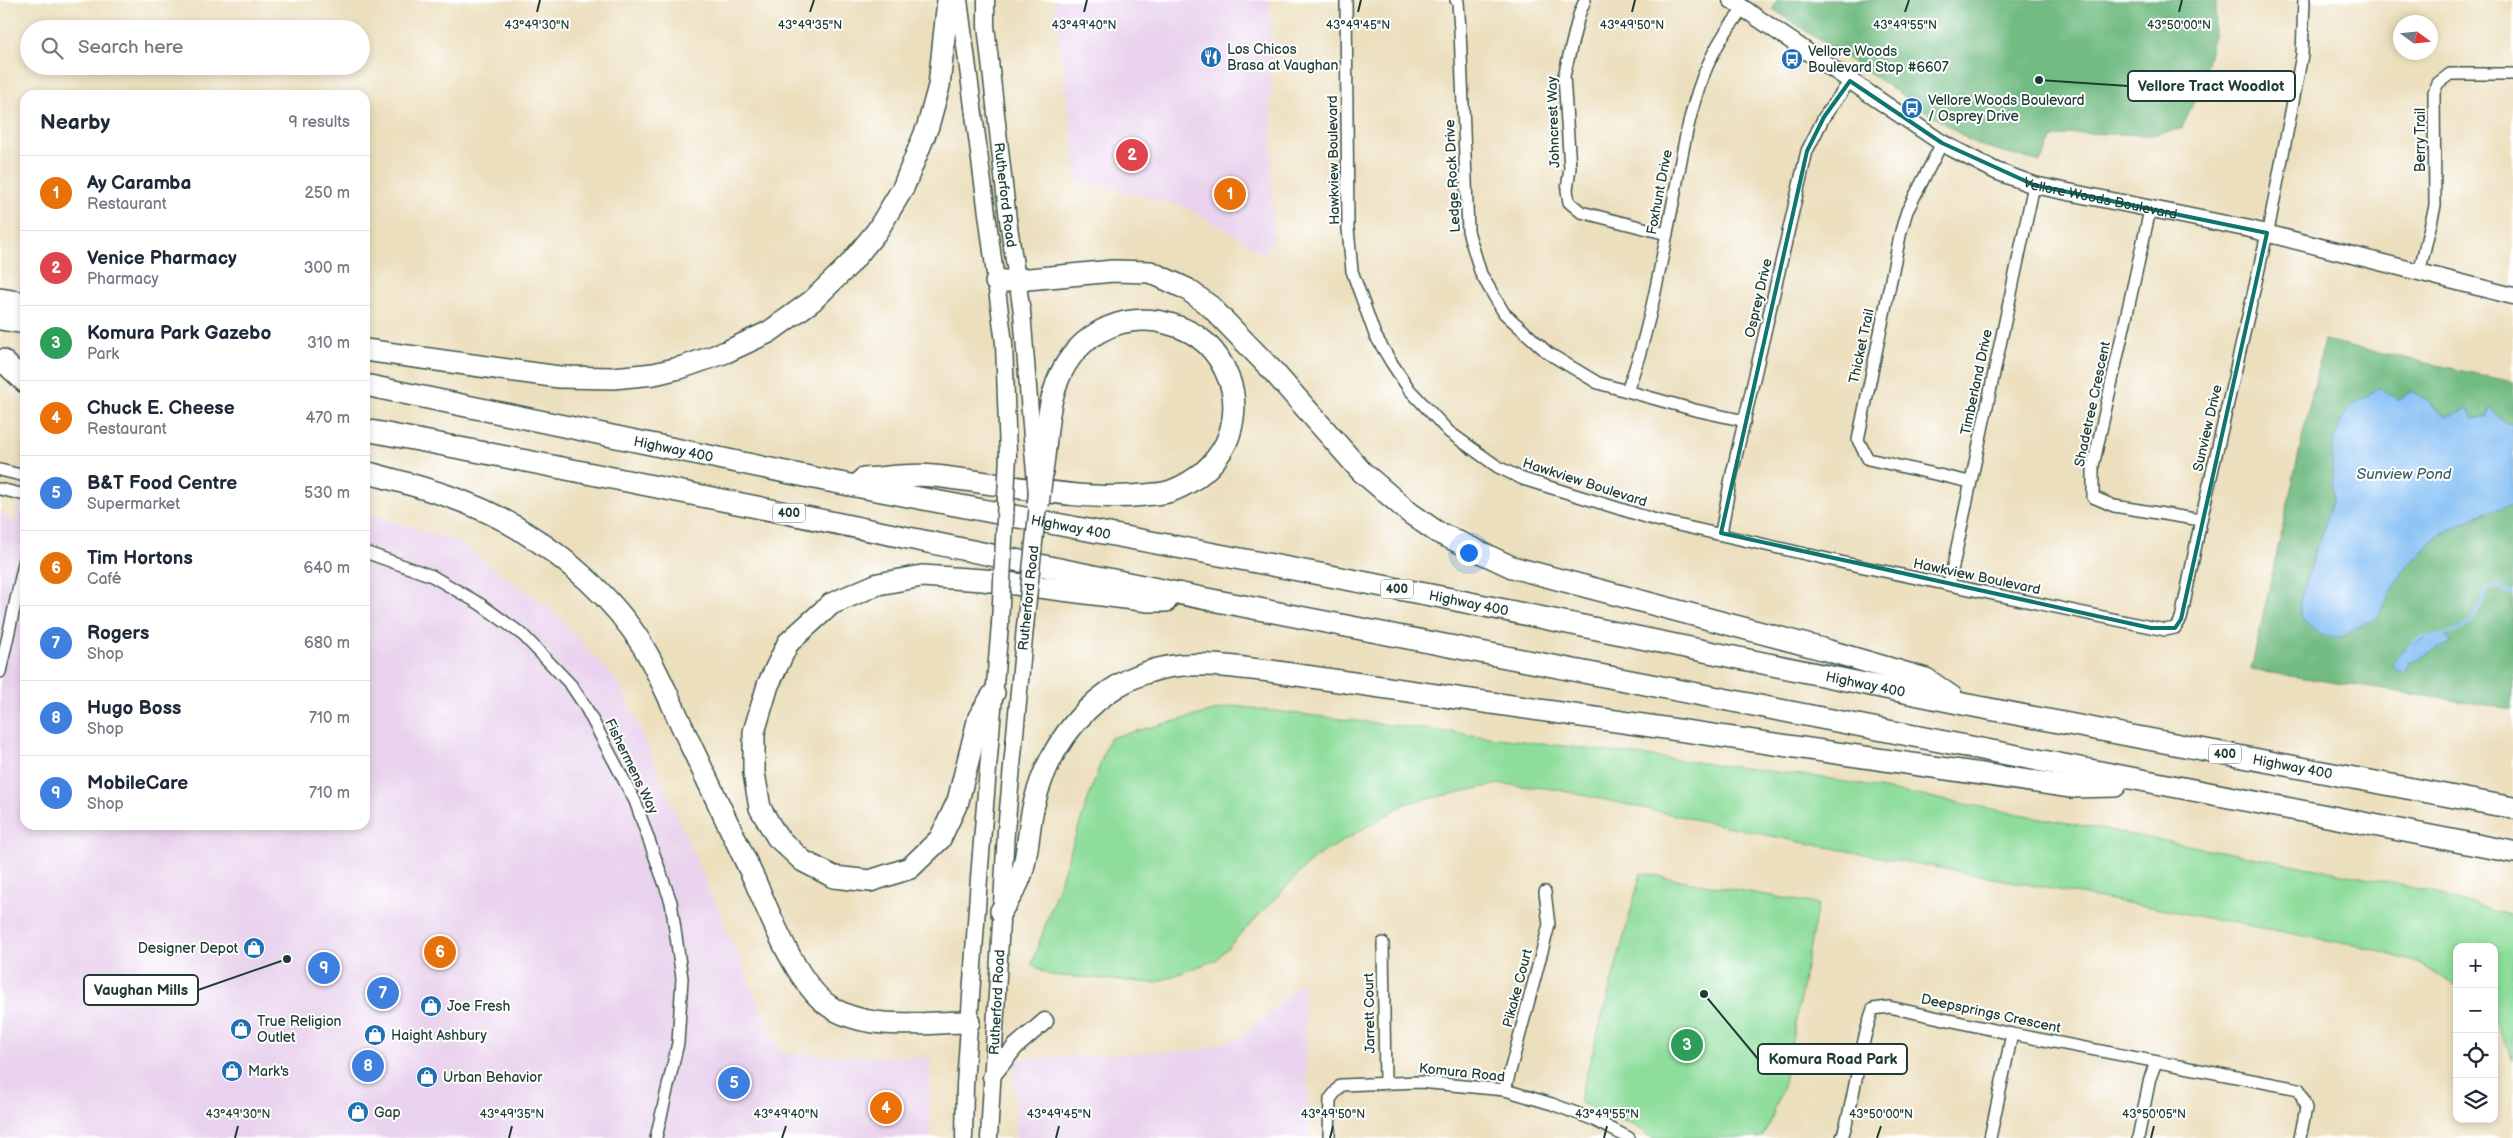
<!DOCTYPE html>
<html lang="en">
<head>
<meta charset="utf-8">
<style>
  :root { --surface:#fff; --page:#f2f2f3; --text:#1f2937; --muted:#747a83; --line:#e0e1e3; --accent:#0f766e }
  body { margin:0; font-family:"Balsamiq Sans",sans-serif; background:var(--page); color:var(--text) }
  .controls { position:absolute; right:15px; bottom:15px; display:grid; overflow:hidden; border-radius:10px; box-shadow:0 2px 8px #0003 }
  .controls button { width:45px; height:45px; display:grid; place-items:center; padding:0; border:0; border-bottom:1px solid var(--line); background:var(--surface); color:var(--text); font:25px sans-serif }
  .compass { position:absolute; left:2393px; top:15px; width:45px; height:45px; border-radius:50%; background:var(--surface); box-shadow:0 2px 8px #0003; rotate:105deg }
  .you { position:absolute; left:1468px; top:552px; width:18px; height:18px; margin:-12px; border:4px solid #fff; border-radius:50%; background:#1a73e8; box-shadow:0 0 0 8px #1a73e833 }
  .badge { display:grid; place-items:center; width:32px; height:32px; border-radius:50%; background:var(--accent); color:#fff; font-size:16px; font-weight:700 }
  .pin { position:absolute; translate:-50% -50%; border:2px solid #fff; box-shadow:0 1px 5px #0006 }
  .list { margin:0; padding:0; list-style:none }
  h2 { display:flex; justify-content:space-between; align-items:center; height:65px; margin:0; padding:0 20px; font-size:21px }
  h2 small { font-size:16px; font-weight:400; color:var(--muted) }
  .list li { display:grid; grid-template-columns:32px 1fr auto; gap:15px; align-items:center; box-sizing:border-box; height:75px; padding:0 20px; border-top:1px solid var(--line) }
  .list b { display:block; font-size:19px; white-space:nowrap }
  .list p { margin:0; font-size:16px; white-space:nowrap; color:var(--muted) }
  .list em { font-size:16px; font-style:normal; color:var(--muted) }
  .icon { flex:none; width:28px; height:28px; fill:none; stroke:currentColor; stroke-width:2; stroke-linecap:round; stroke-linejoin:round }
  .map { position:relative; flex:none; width:2513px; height:1138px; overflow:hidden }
  .search { position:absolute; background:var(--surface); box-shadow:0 2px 8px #0003; left:20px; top:20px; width:350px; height:55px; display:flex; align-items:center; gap:12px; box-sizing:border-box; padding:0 18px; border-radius:28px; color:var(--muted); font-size:19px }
  .panel { position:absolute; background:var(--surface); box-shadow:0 2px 8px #0003; left:20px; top:90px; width:350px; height:740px; border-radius:15px }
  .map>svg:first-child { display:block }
</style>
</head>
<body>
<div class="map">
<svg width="2513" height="1138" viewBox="0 0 2513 1138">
  <rect width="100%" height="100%" fill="#fff"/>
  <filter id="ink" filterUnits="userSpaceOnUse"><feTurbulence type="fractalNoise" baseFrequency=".02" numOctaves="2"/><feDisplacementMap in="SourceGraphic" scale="10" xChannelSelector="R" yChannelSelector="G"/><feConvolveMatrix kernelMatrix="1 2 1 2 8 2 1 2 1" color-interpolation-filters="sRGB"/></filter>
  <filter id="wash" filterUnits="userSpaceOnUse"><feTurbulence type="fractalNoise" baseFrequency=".0096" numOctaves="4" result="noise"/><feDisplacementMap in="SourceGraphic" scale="20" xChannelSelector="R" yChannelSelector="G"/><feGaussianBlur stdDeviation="1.12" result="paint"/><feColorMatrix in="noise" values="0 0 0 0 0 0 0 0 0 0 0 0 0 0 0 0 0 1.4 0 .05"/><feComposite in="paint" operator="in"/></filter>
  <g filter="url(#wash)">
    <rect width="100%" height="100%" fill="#ecdfbd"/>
    <!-- built -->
    <g fill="#e9d2ed">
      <polygon points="1054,0 1270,0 1273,240 1263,255 1239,237 1186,207 1078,181"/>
      <polygon points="25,473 25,825 365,825 365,512 458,542 552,610 620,684 780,1053 930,1058 930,1138 0,1138 0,509 13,523 6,561"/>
      <polygon points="1303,980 1310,1138 1015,1138 1015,1059 1198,1050 1242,1038"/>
    </g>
    <!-- green -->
    <g fill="#8edd9b" stroke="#568d68">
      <polygon points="1234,706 1819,777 2409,886 2513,916 2513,1061 2494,1019 2494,947 2457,947 2457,986 2420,964 2369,948 1800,842 1554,789 1499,784 1407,803 1314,858 1216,960 1155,983 1049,975 1032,964 1109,738"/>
      <polygon points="1641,873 1818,904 1784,1083 1769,1126 1760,1138 1652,1138 1637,1127 1579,1102"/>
    </g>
    <!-- forest -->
    <g fill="#72bc83" stroke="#487c5c">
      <path d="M1777 0H2216C2217 40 2200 94 2181 129L2151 135 2074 133 2053 138 2040 162 1975 144 1773 9Z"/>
      <path d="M2324 340 2513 382V424L2505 423 2489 408 2487 416 2474 419 2468 410 2445 417 2427 400 2399 399 2378 388 2353 405 2340 421 2332 451 2333 499 2304 585 2378 616C2387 601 2394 583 2405 569 2431 533 2473 517 2513 504V709L2251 670Z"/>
    </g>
    <!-- water -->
    <g fill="#81bdf4" stroke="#507d94">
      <polygon points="2378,388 2399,399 2412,391 2427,400 2445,417 2468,409 2474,419 2487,416 2490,407 2505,423 2513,424 2513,504 2473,517 2437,537 2405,568 2378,616 2364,624 2340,638 2321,635 2302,620 2300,601 2333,499 2332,451 2340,421 2353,405"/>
      <path d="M2437 634 2448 637 2450 643 2410 662 2406 672 2395 670 2392 664C2405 647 2417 641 2437 634Z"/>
    </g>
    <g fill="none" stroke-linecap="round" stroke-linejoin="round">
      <!-- stream -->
      <path stroke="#81bdf4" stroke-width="3" d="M2408 648C2420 630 2446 639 2462 629 2476 620 2482 604 2486 589L2497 586 2506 592 2513 593"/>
    </g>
  </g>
  <g filter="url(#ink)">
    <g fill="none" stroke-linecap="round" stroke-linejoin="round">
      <!-- street casing -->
      <g stroke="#3e5549" stroke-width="14">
        <g id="street">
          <polyline points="1346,0 1348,229 1352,271 1375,335 1391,362 1409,389 1449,432 1498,467 1523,479 1656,520 1845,563 2165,630 2175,628 2181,619 2201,520 2270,221 2302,55 2304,0"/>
          <polyline points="1456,0 1458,2 1460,30 1468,231 1481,274 1504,313 1548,353 1598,383 1695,410 1745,421"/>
          <polyline points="1585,0 1579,15 1564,76 1570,168 1567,190 1569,202 1581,212 1667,234"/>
          <polyline points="1942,143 1907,211 1901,231 1858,440 1868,459 1970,482"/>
          <polyline points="2150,210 2093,466 2093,497 2114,506 2201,520"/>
          <polyline points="2419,273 2435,206 2434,92 2438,83 2450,74 2513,74"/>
          <path d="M1627 391C1650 331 1660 266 1673 203 1686 135 1695 61 1744 9"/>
          <polyline points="0,470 25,476"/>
          <polyline points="0,489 25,495"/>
          <polyline points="1721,533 1731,478 1807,151 1824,117 1850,81"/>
          <polyline points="365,552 432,576 480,604 523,635 571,685 585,706 635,801 671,902 682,978 678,1043 656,1138"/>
          <polyline points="1949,585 2034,185"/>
          <polyline points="0,672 25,559"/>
          <polyline points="1383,943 1385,1082"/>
          <polyline points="1505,1090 1549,925 1545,892"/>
          <polyline points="1329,1138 1330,1099 1341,1085 1420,1082 1505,1090 1552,1104 1592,1119 1629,1138"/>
          <path d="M1842 1138C1856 1096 1858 1050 1873 1009L1889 1007 2012 1034 2299 1089 2306 1108 2300 1138"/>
          <polyline points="1990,1138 2012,1034"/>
          <polyline points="2138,1138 2150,1078 2156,1062"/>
        </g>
      </g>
      <!-- secondary casing -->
      <g stroke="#3e5549" stroke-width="19">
        <g id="secondary">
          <polyline points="959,0 1004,343 1008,455"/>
          <path id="s1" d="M986 0V26L1008 220 1022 312 1033 450"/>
          <path id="s2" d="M1731 0 1942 143 1996 171 2034 185 2250 229 2513 296"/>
          <polyline points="991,1077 1015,1047 1045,1021"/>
          <polyline points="964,1138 965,1085 979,878 1000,624"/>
          <path id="s3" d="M989 1138 1006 831 1025 627"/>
        </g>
      </g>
      <!-- highway casing -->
      <g stroke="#3e5549" stroke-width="24">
        <g id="highway">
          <polyline points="996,282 1113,271 1150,272 1187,289 1211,307 1272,370 1361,471 1410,513 1437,532 1512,567 1826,650 1926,679 1952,697"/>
          <polyline points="0,299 25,303"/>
          <polyline points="0,319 25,323"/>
          <polyline points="365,350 559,377 613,378 654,374 683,367 726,352 769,332 812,301 849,265 877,231 903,188 928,126 939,86 948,0"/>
          <polyline points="2,360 25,382"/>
          <path id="s4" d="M365 385 829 481 1441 597 1963 704 2513 808"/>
          <path d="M365 430C650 483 933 544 1217 601 1649 687 2081 771 2513 852"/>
          <path d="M365 472C417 486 473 500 519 529 567 558 615 599 644 648 663 681 677 717 694 752 714 795 735 838 755 881 771 917 797 984 829 1006 867 1032 925 1022 969 1022"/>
          <path d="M863 479C886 478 911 473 934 476 1001 483 1079 502 1145 495 1153 494 1163 494 1171 491 1195 482 1214 466 1226 443 1235 423 1237 397 1228 377 1218 351 1200 333 1173 325 1120 308 1069 338 1054 392 1048 409 1047 430 1045 448"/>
          <polyline points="994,693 979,717 958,801 940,839 910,868 870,881 834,877 803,861 777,837 760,808 754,773 754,732 768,685 788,643 831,604 878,584 922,576 983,580 1149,601 1166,601"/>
          <path d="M1001 911C1007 901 1016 890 1020 878 1029 855 1028 827 1034 804 1052 733 1107 671 1183 665 1212 663 1241 668 1270 671L2071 787 2115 786"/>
        </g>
      </g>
      <!-- street -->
      <use href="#street" stroke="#fff" stroke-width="11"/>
      <!-- secondary -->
      <use href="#secondary" stroke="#fff" stroke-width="16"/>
      <!-- highway -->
      <use href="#highway" stroke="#fff" stroke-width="21"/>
      <!-- secondary-bridge casing -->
      <g stroke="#3e5549" stroke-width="19" stroke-linecap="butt">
        <g id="secondary-bridge">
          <polyline points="1000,624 1008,455"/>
          <polyline points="1025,627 1038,505 1033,450"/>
        </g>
      </g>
      <!-- highway-bridge casing -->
      <g stroke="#3e5549" stroke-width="24" stroke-linecap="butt">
        <polyline id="highway-bridge" points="1038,505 1045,448"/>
      </g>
      <!-- secondary-bridge -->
      <use href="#secondary-bridge" stroke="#fff" stroke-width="16"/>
      <!-- highway-bridge -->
      <use href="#highway-bridge" stroke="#fff" stroke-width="21"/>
    </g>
  </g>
  <!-- marked area -->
  <path fill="none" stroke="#0f766e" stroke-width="4" stroke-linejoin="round" d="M1850 81 1942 143 2034 185 2267 233 2181 619 2175 628H2151L1721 533 1807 151 1824 117Z"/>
  <!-- ticks -->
  <path fill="none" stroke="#1f3d34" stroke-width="2" d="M537 12 540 0M810 12 814 0M1084 12 1087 0M1358 12 1361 0M1632 12 1635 0M1905 12 1909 0M2179 12 2182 0M235 1138 238 1126M509 1138 512 1126M782 1138 786 1126M1056 1138 1059 1126M1330 1138 1333 1126M1604 1138 1607 1126M1877 1138 1881 1126M2151 1138 2154 1126"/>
  <!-- icons -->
  <defs>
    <g id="restaurant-disc" transform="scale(1.125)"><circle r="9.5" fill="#1f6fb2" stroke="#fff"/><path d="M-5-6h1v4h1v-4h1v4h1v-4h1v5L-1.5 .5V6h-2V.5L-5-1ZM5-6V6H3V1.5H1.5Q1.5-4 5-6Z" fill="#fff"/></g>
    <g id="bus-disc" transform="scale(1.125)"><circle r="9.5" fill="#1f6fb2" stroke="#fff"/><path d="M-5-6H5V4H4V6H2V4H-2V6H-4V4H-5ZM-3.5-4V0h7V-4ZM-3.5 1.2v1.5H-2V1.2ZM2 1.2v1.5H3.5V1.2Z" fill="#fff"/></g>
    <g id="shop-disc" transform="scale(1.125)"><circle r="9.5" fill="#1f6fb2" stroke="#fff"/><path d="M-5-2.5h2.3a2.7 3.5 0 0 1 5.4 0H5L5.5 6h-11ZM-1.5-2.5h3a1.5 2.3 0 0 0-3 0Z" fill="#fff"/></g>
  </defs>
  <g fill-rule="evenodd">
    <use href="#restaurant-disc" x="1211" y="57"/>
    <use href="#bus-disc" x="1792" y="59"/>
    <use href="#bus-disc" x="1912" y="108"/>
    <use href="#shop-disc" x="254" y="948"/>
    <use href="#shop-disc" x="431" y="1006"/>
    <use href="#shop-disc" x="241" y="1029"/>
    <use href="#shop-disc" x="375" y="1035"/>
    <use href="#shop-disc" x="232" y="1071"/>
    <use href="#shop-disc" x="427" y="1077"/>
    <use href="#shop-disc" x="358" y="1112"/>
  </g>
  <g text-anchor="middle" stroke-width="4" stroke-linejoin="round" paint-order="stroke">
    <!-- shield labels -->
    <g fill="#fff" stroke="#627771" stroke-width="1">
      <rect x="773" y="503.5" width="32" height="19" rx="4"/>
      <rect x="1381" y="579.5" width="32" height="19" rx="4"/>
      <rect x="2209" y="744.5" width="32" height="19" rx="4"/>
    </g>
    <g font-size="12" font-weight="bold" fill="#1f3d34">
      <text x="789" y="517">400</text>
      <text x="1397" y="593">400</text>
      <text x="2225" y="758">400</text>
    </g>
    <!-- poi labels -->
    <g font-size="14" fill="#1f3d34" stroke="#fff" text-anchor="start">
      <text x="1227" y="54">Los Chicos<tspan x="1227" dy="16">Brasa at Vaughan</tspan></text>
      <text x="1808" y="56">Vellore Woods<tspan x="1808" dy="16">Boulevard Stop #6607</tspan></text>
      <text x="1928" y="105">Vellore Woods Boulevard<tspan x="1928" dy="16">/ Osprey Drive</tspan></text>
      <text x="238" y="953" text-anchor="end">Designer Depot</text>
      <text x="447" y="1011">Joe Fresh</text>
      <text x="257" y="1026">True Religion<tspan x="257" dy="16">Outlet</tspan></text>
      <text x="391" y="1040">Haight Ashbury</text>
      <text x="248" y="1076">Mark's</text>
      <text x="443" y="1082">Urban Behavior</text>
      <text x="374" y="1117">Gap</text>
    </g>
    <!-- street labels -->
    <g font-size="14" fill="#1f3d34" stroke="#fff">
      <text transform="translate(1553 122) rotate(-92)" y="5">Johncrest Way</text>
      <text transform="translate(2420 140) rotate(-90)" y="5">Berry Trail</text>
      <text transform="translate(1333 160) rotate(-91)" y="5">Hawkview Boulevard</text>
      <text transform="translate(1452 176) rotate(-93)" y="5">Ledge Rock Drive</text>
      <text transform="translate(1659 192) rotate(-79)" y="5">Foxhunt Drive</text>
      <text dy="5" stroke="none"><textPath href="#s1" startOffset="196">Rutherford Road</textPath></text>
      <text dy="5" stroke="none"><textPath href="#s2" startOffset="424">Vellore Woods Boulevard</textPath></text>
      <text transform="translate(1758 298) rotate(-77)" y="5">Osprey Drive</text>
      <text transform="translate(1861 346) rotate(-78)" y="5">Thicket Trail</text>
      <text transform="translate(1976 382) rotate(-78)" y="5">Timberland Drive</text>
      <text transform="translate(2092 404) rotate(-78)" y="5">Shadetree Crescent</text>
      <text transform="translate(2207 428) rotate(-77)" y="5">Sunview Drive</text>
      <text dy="5" stroke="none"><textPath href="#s4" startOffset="315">Highway 400</textPath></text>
      <text transform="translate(1585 482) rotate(18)" y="5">Hawkview Boulevard</text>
      <text dy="5" stroke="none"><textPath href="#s4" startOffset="720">Highway 400</textPath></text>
      <text transform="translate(1977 576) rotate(12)" y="5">Hawkview Boulevard</text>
      <text transform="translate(1028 598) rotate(-84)" y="5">Rutherford Road</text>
      <text dy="5" stroke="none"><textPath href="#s4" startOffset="1125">Highway 400</textPath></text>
      <text dy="5" stroke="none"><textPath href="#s4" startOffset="1530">Highway 400</textPath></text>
      <text transform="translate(632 766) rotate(64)" y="5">Fishermens Way</text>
      <text dy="5" stroke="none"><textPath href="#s4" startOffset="1965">Highway 400</textPath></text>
      <text transform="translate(1517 988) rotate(-75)" y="5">Pikake Court</text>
      <text dy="5" stroke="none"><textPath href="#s3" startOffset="136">Rutherford Road</textPath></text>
      <text transform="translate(1369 1013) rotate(-91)" y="5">Jarrett Court</text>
      <text transform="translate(1991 1013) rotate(12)" y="5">Deepsprings Crescent</text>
      <text transform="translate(1462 1072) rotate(6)" y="5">Komura Road</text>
    </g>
    <!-- water labels -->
    <g font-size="15" font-style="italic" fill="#3c636e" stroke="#fff">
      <text x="2404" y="479">Sunview Pond</text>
    </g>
  </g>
  <g font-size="12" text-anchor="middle" fill="#1f3d34" stroke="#fff" stroke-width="4" stroke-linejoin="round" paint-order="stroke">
    <text x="537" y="29">43°49'30"N</text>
    <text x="810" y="29">43°49'35"N</text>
    <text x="1084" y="29">43°49'40"N</text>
    <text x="1358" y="29">43°49'45"N</text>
    <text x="1632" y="29">43°49'50"N</text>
    <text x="1905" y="29">43°49'55"N</text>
    <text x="2179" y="29">43°50'00"N</text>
    <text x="238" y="1118">43°49'30"N</text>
    <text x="512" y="1118">43°49'35"N</text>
    <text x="786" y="1118">43°49'40"N</text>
    <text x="1059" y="1118">43°49'45"N</text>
    <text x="1333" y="1118">43°49'50"N</text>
    <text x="1607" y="1118">43°49'55"N</text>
    <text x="1881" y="1118">43°50'00"N</text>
    <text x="2154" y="1118">43°50'05"N</text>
  </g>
  <!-- callouts -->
  <path fill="none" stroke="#1f3d34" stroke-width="2" d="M2039 80L2128 86M287 959L198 990M1704 994L1758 1059"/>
  <g fill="#1f3d34" stroke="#fff" stroke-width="2">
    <circle cx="2039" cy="80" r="5"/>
    <circle cx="287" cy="959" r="5"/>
    <circle cx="1704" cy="994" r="5"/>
  </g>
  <g fill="#fff" stroke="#1f3d34" stroke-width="2">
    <rect x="2128" y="71" width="167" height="30" rx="5"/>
    <rect x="84" y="975" width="114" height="30" rx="5"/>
    <rect x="1758" y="1044" width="149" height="30" rx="5"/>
  </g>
  <g font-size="15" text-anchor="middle" font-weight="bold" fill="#1f3d34">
    <text x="2211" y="91">Vellore Tract Woodlot</text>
    <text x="141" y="995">Vaughan Mills</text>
    <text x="1833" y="1064">Komura Road Park</text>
  </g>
</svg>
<div class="controls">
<button>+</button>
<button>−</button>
<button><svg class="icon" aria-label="locate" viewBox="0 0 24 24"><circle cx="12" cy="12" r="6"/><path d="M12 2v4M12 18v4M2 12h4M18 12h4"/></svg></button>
<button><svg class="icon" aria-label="layers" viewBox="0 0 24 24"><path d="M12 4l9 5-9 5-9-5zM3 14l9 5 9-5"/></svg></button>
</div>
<svg class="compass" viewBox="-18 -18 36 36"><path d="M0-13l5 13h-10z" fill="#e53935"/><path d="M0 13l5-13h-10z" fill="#747a83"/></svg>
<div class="you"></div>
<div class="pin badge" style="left:1230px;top:194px;background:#e8710a">1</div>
<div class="pin badge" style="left:1132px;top:155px;background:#e0444e">2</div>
<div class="pin badge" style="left:1687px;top:1045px;background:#2e9e5b">3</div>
<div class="pin badge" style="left:886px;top:1108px;background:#e8710a">4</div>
<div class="pin badge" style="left:734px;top:1083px;background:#3f7fe0">5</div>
<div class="pin badge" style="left:440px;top:952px;background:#e8710a">6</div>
<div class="pin badge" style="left:383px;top:993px;background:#3f7fe0">7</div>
<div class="pin badge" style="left:368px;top:1066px;background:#3f7fe0">8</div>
<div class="pin badge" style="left:324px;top:968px;background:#3f7fe0">9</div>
<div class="search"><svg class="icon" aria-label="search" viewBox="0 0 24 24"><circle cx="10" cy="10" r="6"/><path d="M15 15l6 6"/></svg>Search here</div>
<section class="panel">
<h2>Nearby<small>9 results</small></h2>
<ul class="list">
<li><span class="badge" style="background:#e8710a">1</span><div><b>Ay Caramba</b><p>Restaurant</p></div><em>250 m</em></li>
<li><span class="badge" style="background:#e0444e">2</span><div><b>Venice Pharmacy</b><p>Pharmacy</p></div><em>300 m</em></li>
<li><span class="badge" style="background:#2e9e5b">3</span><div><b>Komura Park Gazebo</b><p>Park</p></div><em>310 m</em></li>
<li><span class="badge" style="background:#e8710a">4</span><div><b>Chuck E. Cheese</b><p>Restaurant</p></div><em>470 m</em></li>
<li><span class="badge" style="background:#3f7fe0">5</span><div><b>B&amp;T Food Centre</b><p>Supermarket</p></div><em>530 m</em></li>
<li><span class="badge" style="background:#e8710a">6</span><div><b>Tim Hortons</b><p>Café</p></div><em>640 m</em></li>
<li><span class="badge" style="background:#3f7fe0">7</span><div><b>Rogers</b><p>Shop</p></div><em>680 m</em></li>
<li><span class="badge" style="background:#3f7fe0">8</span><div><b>Hugo Boss</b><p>Shop</p></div><em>710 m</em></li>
<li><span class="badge" style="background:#3f7fe0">9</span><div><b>MobileCare</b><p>Shop</p></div><em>710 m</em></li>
</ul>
</section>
</div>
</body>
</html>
